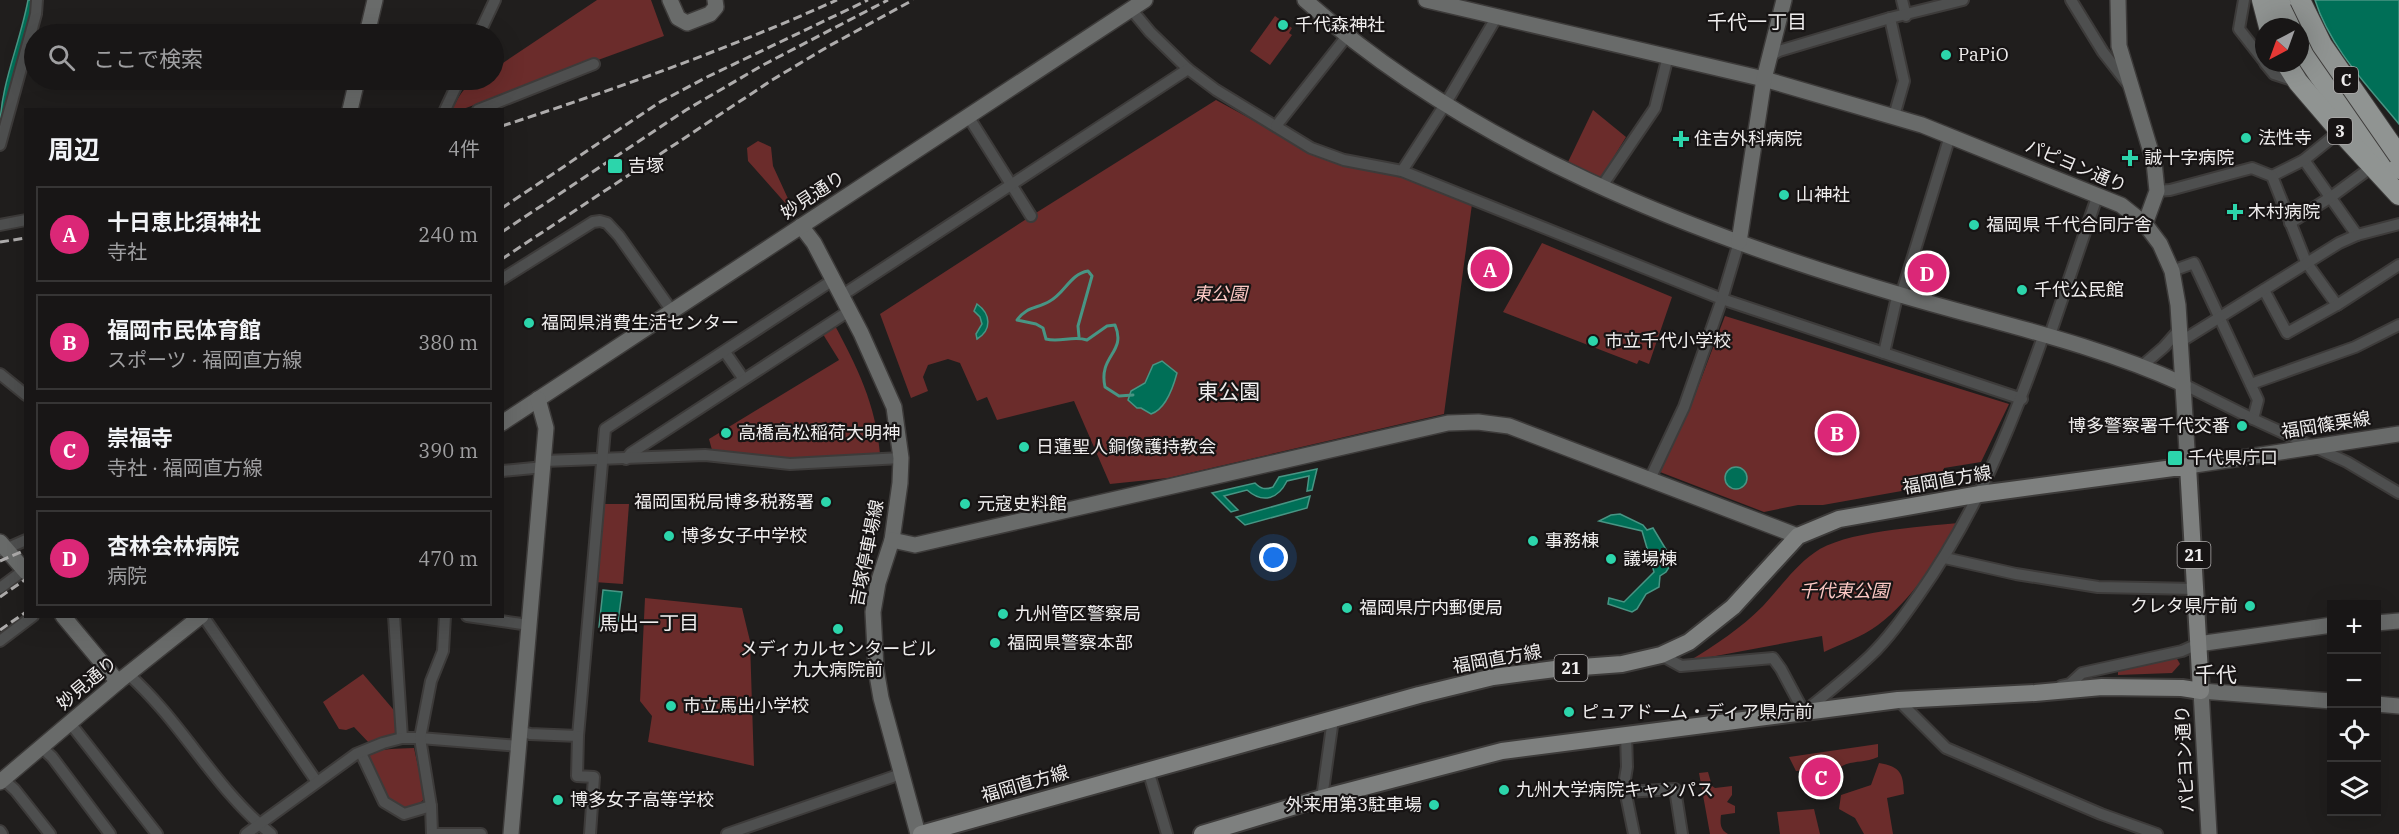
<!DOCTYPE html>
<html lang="ja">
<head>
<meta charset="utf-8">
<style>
  :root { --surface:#181616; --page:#252323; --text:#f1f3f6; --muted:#9f9fa1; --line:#363535; --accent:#db2777 }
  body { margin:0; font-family:"IBM Plex Serif","Noto Sans JP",serif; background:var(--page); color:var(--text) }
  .controls { position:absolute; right:18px; bottom:18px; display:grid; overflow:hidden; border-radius:0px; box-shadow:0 6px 24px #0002 }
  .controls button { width:54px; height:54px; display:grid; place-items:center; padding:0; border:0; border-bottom:2px solid var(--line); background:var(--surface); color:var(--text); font:30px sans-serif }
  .compass { position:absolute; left:2255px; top:18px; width:54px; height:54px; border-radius:50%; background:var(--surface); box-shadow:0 6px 24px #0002; rotate:221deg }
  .you { position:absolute; left:1274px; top:558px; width:21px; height:21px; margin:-15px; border:4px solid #fff; border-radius:50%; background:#1a73e8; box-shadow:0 0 0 9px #1a73e833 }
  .badge { display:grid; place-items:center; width:39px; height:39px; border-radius:50%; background:var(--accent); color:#fff; font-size:20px; font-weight:700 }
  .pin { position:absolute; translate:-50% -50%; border:3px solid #fff; box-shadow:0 2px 6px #0006 }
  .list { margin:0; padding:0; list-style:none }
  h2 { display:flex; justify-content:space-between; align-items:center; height:78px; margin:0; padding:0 24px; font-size:26px }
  h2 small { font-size:20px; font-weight:400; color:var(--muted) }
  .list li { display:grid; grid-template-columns:39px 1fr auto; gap:18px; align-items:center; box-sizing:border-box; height:96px; margin:0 12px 12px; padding:0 12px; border:2px solid var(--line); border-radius:0px }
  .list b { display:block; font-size:22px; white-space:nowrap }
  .list p { margin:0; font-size:20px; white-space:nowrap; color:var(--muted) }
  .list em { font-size:20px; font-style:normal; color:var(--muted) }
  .icon { flex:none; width:33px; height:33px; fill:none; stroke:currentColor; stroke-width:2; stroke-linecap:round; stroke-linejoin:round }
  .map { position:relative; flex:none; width:2399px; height:834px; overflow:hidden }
  .search { position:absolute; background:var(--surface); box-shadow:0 6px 24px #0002; left:24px; top:24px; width:480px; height:66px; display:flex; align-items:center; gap:15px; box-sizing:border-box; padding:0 21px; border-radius:33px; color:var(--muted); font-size:22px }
  .panel { position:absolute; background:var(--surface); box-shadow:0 6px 24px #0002; left:24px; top:108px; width:480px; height:510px; border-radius:0px }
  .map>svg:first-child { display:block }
</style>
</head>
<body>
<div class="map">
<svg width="2399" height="834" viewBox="0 0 2399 834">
  <rect width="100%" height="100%" fill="#201e1d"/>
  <!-- green -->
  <g fill="#6b2c2b">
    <path d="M597 0H651L664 36 463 109 452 110C463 88 468 80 494 80V69Z"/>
    <polygon points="1275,16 1292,28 1289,33 1292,35 1270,65 1250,51"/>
    <polygon points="1216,100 1310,151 1410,177 1472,204 1444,414 1168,478 1110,484 1074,401 997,420 987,397 977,401 960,363 948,359 928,365 923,377 928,391 911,398 880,314 1031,216"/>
    <polygon points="1593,110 1626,137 1601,178 1568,162"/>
    <polygon points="758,141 771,147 773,166 790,203 787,205 748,161 747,148"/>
    <polygon points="1542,243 1672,297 1649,364 1639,360 1637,364 1503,312"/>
    <polygon points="1725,316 2009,404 1981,462 1944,468 1941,484 1823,505 1798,505 1764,512 1660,472 1695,395"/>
    <path d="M834 324C857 366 876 405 880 454L789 460 712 450 709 439 839 360 821 331Z"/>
    <polygon points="601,504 629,504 623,584 594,582"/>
    <path d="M1958 523C1936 560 1913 599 1878 625 1862 637 1841 644 1824 652L1822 636 1689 661C1716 645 1741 628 1763 606 1780 588 1794 567 1814 553 1843 531 1921 527 1958 523Z"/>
    <polygon points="645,598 742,608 750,641 754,766 648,742 652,716 640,701"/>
    <polygon points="2176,657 2180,664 2172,673 2118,675 2118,670"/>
    <polygon points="363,674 398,715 395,735 371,745 354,727 346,730 339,729 323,702"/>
    <path d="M1878 744V757C1858 766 1843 756 1831 779L1823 782 1808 770 1796 771 1789 757Z"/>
    <path d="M414 748 425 798 419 804 404 812 386 800 366 757C380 747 397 749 414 748Z"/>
    <path d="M1879 763C1901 767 1903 773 1904 794L1887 798 1893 834H1864L1855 818 1839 809 1841 795 1871 785Z"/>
    <path d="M1708 772 1712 786 1715 788 1732 786V795L1727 802 1735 806V813L1721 815C1720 823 1720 830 1728 834H1710L1699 773Z"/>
    <polygon points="1814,809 1820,834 1780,834 1777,812"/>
  </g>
  <!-- water -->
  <g fill="#006f57" stroke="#489584" stroke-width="1.5">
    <path d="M28 0H35L0 129C0 85 20 44 28 0Z"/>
    <path d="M2315 0H2399V124C2368 86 2330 48 2315 0Z"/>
    <path d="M977 304C991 314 992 330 977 339L976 334 982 324 980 317 974 311Z"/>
    <path d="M1162 361 1177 373C1173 388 1166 409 1151 414L1141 408H1137L1128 400 1131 391 1145 383 1153 365Z"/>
    <circle cx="1736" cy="478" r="11"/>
    <path d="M1317 469 1312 490 1307 491 1309 476 1287 481C1278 499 1263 504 1247 490L1224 496 1238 510 1231 512 1212 493 1255 483C1261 489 1265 490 1273 487L1279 477Z"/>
    <polygon points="1310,496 1307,508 1245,525 1236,517"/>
    <polygon points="1620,514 1643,525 1647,530 1653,528 1673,561 1666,572 1660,576 1659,587 1646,594 1637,609 1632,612 1608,604 1609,598 1624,602 1654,572 1642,531 1599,521 1611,515"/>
    <polygon points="603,590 622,592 617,629 599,627"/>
  </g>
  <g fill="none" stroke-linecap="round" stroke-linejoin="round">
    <!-- stream -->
    <path stroke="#489584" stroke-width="3" d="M1079 337 1078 326 1092 276 1088 271C1070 274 1065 293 1050 301 1037 309 1027 306 1017 320L1036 324 1043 328 1046 339C1060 343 1073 335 1087 340L1107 326 1115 325C1127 353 1098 355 1105 387L1119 396 1133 395"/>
    <!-- street casing -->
    <g stroke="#3d3b3a" stroke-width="14">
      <g id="street">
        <polyline points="1902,0 1906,16"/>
        <polyline points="2071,0 2103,52 2128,84"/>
        <polyline points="2244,0 2239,29 2264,61"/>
        <polyline points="1131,9 1150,32 1188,69 1216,90 1311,148 1344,160 1402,171 1722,299 2022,399"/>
        <polyline points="1890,18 1904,81 1894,116"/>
        <polyline points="479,34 495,0"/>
        <polyline points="1768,57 1779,51 1890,18 1963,0"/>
        <polyline points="2265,63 2274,74 2295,81"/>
        <polyline points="445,110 459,80"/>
        <polyline points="478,110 594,64"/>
        <polyline points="968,116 1031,216"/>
        <polyline points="1276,126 1347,36"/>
        <polyline points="0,145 36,14 37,0"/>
        <polyline points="2304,160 2357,235"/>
        <polyline points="1402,171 1446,103 1496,18"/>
        <polyline points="2272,176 2304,160 2340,131"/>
        <polyline points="1602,186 1655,108 1668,56"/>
        <polyline points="2157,191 2170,190 2252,168 2272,176 2306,262 2337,305"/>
        <polyline points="2290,223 2331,197 2373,166"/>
        <polyline points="0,225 26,220"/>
        <polyline points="2172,271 2194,263 2258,400 2253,419"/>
        <polyline points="502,279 593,222 600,221 607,223 619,236 672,311"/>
        <polyline points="2264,290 2287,333 2337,305 2399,265"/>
        <polyline points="841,296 1188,69"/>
        <polyline points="2050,335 2098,194"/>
        <polyline points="2180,342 2339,243 2357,235 2399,224"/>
        <polyline points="725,352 743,378"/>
        <polyline points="1884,353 1896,301 1903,289 1950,136"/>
        <polyline points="2143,365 2164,347 2179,330"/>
        <polyline points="0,374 26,395"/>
        <polyline points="2183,384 2253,419 2347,462 2399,493"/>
        <polyline points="2251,384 2355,347 2399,325"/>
        <polyline points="626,459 631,453 849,311"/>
        <polyline points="544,461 705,455 790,464 901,458"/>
        <polyline points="502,471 544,467"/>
        <polyline points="1650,479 1684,407 1722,299 1739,242"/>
        <polyline points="1,551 26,540"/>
        <polyline points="1945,558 2016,574 2098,587 2196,589"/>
        <polyline points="0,588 24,570"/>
        <polyline points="203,616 317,782"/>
        <polyline points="394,616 402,738"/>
        <polyline points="467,616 529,625"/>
        <polyline points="0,641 33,616"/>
        <path d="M1661 655 1681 666 1773 658 1781 669 1804 712C1826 694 1849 676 1870 656 1888 639 1904 616 1918 596 1976 514 2011 428 2044 334"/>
        <path d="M128 674C182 722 215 789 271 834"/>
        <polyline points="2061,686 2070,684 2082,673 2182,651 2198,644"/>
        <polyline points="1898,700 1946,748 2101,814 2157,834"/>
        <polyline points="70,723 157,834"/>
        <polyline points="520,731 530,734 578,736 605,429 833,280"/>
        <polyline points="1626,734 1627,767 1624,785 1634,834"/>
        <polyline points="578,736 577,776 594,777 590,834"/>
        <polyline points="41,747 52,757 110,834"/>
        <polyline points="361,753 384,802 404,814 431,806"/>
        <polyline points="1148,770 1167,834"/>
        <polyline points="3,779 15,790 50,834"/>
        <polyline points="1626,792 1675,789 1682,834"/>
        <polyline points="1322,798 1333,719"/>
        <polyline points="0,831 2,834"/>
        <polyline points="246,834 356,754 383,743 402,738 420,738 519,746"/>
        <polyline points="432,834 431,806 420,738 431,681 443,651 445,616"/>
        <polyline points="432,834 481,834"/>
        <polyline points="727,834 901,774"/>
      </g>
    </g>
    <!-- secondary casing -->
    <g stroke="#3d3b3a" stroke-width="18">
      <g id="secondary">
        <polyline points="670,0 678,18 687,23 710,14 716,7 715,0"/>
        <path d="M1305 0C1469 147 1692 234 1901 295 1996 323 2093 343 2183 384"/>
        <polyline points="1426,0 1764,79 1922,125 2121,205 2145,224 2160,244 2172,271 2178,305 2188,466 2399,434"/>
        <polyline points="2118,0 2119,46 2154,162 2157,191 2145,224"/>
        <polyline points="367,34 375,0"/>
        <polyline points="350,110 357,80"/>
        <polyline points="801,226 814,243 861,333 894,407 901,458 900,483 892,540 878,583 873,612 876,669 881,698 918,834"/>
        <polyline points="1739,242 1764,79 1784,0"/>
        <polyline points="502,423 1145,0"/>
        <polyline points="892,540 915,545 1448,423 1478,422 1509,426 1798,536"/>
        <polyline points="0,542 26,572"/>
        <polyline points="63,616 118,682"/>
        <polyline points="2376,623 2399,621"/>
        <polyline points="2198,644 2332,625"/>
        <polyline points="2376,704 2399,706"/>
        <polyline points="0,782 118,682 201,616"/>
        <polyline points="511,834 546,428 538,399"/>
        <polyline points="2209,834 2201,691 2332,701"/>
      </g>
    </g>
    <!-- primary casing -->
    <g stroke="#3d3b3a" stroke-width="20">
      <polyline id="primary" points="921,834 1419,695 1493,677 1555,669 1622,664 1661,655 1689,642 1733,607 1798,536 1839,519 1980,494 2188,466 2201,691 2182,688 2102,687 2035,693 1898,700 1502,751 1322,798 1202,834"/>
    </g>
    <!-- highway casing -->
    <g stroke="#3d3b3a" stroke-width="22">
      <g id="highway">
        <polyline points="2262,0 2269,27"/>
        <polyline points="2279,0 2290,27"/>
        <path d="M2300 46C2329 95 2361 128 2399 169"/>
        <polyline points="2286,63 2298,82 2340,131 2399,195"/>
      </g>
    </g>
    <!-- street -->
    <use href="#street" stroke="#4e4f4f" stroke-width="10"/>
    <!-- secondary -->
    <use href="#secondary" stroke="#696b6a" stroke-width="15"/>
    <!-- primary -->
    <use href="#primary" stroke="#7e807f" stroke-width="16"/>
    <!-- highway -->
    <use href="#highway" stroke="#909492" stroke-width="20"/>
    <!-- rail -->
    <g stroke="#aeacac" stroke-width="3" stroke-dasharray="9 4.5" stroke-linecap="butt">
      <path d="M502 126C616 89 728 49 837 0"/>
      <polyline points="502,208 660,102 707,77 868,0"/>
      <polyline points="502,232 686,110 763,65 888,0"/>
      <polyline points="0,242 26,238"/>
      <polyline points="502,259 772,80 829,46 913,0"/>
      <polyline points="0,561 26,550"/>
      <polyline points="0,597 26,579"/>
      <polyline points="0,630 26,612"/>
    </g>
    <!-- highway-bridge casing -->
    <g stroke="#3d3b3a" stroke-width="22" stroke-linecap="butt">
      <polyline id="highway-bridge" points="2300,0 2322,45 2399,156"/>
    </g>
    <!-- highway-bridge -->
    <use href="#highway-bridge" stroke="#909492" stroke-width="20"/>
  </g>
  <!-- markers -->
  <g fill="#2cd5ab" stroke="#171414" stroke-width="2">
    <circle cx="1283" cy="25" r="6"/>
    <circle cx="1946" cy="55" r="6"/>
    <circle cx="2246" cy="138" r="6"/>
    <path d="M1678 130h6v6h6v6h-6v6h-6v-6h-6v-6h6z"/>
    <path d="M2127 149h6v6h6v6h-6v6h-6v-6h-6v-6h6z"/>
    <rect x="607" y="158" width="16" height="16" rx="3"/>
    <circle cx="1784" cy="195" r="6"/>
    <path d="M2232 203h6v6h6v6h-6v6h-6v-6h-6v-6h6z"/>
    <circle cx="1974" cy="225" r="6"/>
    <circle cx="2022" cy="290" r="6"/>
    <circle cx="529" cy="323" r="6"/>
    <circle cx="1593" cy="341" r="6"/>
    <circle cx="2242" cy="426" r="6"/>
    <circle cx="726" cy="433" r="6"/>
    <circle cx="1024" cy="447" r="6"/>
    <rect x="2167" y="450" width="16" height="16" rx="3"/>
    <circle cx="826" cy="502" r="6"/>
    <circle cx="965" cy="504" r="6"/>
    <circle cx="669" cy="536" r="6"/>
    <circle cx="1533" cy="541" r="6"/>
    <circle cx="1611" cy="559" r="6"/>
    <circle cx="2250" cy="606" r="6"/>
    <circle cx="1347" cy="608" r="6"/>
    <circle cx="1003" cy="614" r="6"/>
    <circle cx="838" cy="629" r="6"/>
    <circle cx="995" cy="643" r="6"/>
    <circle cx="671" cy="706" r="6"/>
    <circle cx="1569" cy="712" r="6"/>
    <circle cx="1504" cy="790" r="6"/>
    <circle cx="558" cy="800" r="6"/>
    <circle cx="1434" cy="805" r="6"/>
  </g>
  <g text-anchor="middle" stroke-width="4.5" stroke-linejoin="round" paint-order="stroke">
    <!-- shield labels -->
    <g fill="#171414" stroke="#aeacac" stroke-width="1.5">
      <rect x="2334" y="67" width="24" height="26" rx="4.5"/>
      <rect x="2328" y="118" width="24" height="26" rx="4.5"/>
      <rect x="2177.5" y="542" width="33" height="26" rx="4.5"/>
      <rect x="1554.5" y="655" width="33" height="26" rx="4.5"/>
    </g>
    <g font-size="16" font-weight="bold" fill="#efeded">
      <text x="2346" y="86">C</text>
      <text x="2340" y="137">3</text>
      <text x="2194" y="561">21</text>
      <text x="1571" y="674">21</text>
    </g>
    <!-- poi labels -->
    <g font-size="18" fill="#efeded" stroke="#171414" text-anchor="start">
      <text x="1295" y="31">千代森神社</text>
      <text x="1958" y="61">PaPiO</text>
      <text x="2258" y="144">法性寺</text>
      <text x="1694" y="145">住吉外科病院</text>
      <text x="2144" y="164">誠十字病院</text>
      <text x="628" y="172">吉塚</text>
      <text x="1796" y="201">山神社</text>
      <text x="2248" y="218">木村病院</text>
      <text x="1986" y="231">福岡県 千代合同庁舎</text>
      <text x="2034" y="296">千代公民館</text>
      <text x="541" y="329">福岡県消費生活センター</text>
      <text x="1605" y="347">市立千代小学校</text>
      <text x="2230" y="432" text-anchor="end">博多警察署千代交番</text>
      <text x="738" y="439">高橋高松稲荷大明神</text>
      <text x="1036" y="453">日蓮聖人銅像護持教会</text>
      <text x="2188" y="464">千代県庁口</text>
      <text x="814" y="508" text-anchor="end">福岡国税局博多税務署</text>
      <text x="977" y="510">元寇史料館</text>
      <text x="681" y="542">博多女子中学校</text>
      <text x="1545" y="547">事務棟</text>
      <text x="1623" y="565">議場棟</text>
      <text x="2238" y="612" text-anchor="end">クレタ県庁前</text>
      <text x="1359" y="614">福岡県庁内郵便局</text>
      <text x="1015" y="620">九州管区警察局</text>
      <text x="1007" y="649">福岡県警察本部</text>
      <text x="838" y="655" text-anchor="middle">メディカルセンタービル<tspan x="838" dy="21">九大病院前</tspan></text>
      <text x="683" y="712">市立馬出小学校</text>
      <text x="1581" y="718">ピュアドーム・ディア県庁前</text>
      <text x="1516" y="796">九州大学病院キャンパス</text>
      <text x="570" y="806">博多女子高等学校</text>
      <text x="1422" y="811" text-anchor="end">外来用第3駐車場</text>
    </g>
    <!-- street labels -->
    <g font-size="18" fill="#efeded" stroke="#171414">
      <text transform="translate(2076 166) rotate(23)" y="6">パピヨン通り</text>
      <text transform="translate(813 195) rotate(-33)" y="6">妙見通り</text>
      <text transform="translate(2326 425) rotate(-9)" y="6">福岡篠栗線</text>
      <text transform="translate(1947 480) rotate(-10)" y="6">福岡直方線</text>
      <text transform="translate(867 553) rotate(-79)" y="6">吉塚停車場線</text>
      <text transform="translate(1497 659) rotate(-10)" y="6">福岡直方線</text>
      <text transform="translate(87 683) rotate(-40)" y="6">妙見通り</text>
      <text transform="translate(2185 759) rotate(-93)" y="6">パピヨン通り</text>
      <text transform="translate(1025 784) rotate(-16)" y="6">福岡直方線</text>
    </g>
    <!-- park labels -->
    <g font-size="18" font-style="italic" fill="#fdc9c5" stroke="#171414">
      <text x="1220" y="300">東公園</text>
      <text x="1844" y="597">千代東公園</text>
    </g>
    <!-- neighbourhood labels -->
    <g font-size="20" fill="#efeded" stroke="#171414">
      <text x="1757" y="29">千代一丁目</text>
      <text x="649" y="630">馬出一丁目</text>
    </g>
    <!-- quarter labels -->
    <g font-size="21" fill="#efeded" stroke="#171414">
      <text x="1229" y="399">東公園</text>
      <text x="2216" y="682">千代</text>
    </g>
  </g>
</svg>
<div class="controls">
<button>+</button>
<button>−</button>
<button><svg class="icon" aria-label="locate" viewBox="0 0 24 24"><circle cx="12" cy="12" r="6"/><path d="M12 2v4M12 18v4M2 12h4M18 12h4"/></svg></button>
<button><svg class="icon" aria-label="layers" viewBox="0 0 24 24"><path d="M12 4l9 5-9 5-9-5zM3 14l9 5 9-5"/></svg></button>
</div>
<svg class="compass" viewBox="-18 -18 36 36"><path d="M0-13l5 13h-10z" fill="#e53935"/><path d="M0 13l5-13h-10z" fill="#9f9fa1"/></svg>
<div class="you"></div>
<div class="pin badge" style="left:1490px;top:269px">A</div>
<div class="pin badge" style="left:1837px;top:433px">B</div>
<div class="pin badge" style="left:1821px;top:777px">C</div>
<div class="pin badge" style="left:1927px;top:273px">D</div>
<div class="search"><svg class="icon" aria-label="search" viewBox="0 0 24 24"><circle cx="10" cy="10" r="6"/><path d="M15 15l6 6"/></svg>ここで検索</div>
<section class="panel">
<h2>周辺<small>4件</small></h2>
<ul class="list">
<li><span class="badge">A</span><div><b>十日恵比須神社</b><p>寺社</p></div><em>240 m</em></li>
<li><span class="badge">B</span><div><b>福岡市民体育館</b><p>スポーツ · 福岡直方線</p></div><em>380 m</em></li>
<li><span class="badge">C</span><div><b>崇福寺</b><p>寺社 · 福岡直方線</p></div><em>390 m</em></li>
<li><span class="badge">D</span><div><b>杏林会林病院</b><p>病院</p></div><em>470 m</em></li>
</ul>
</section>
</div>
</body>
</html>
